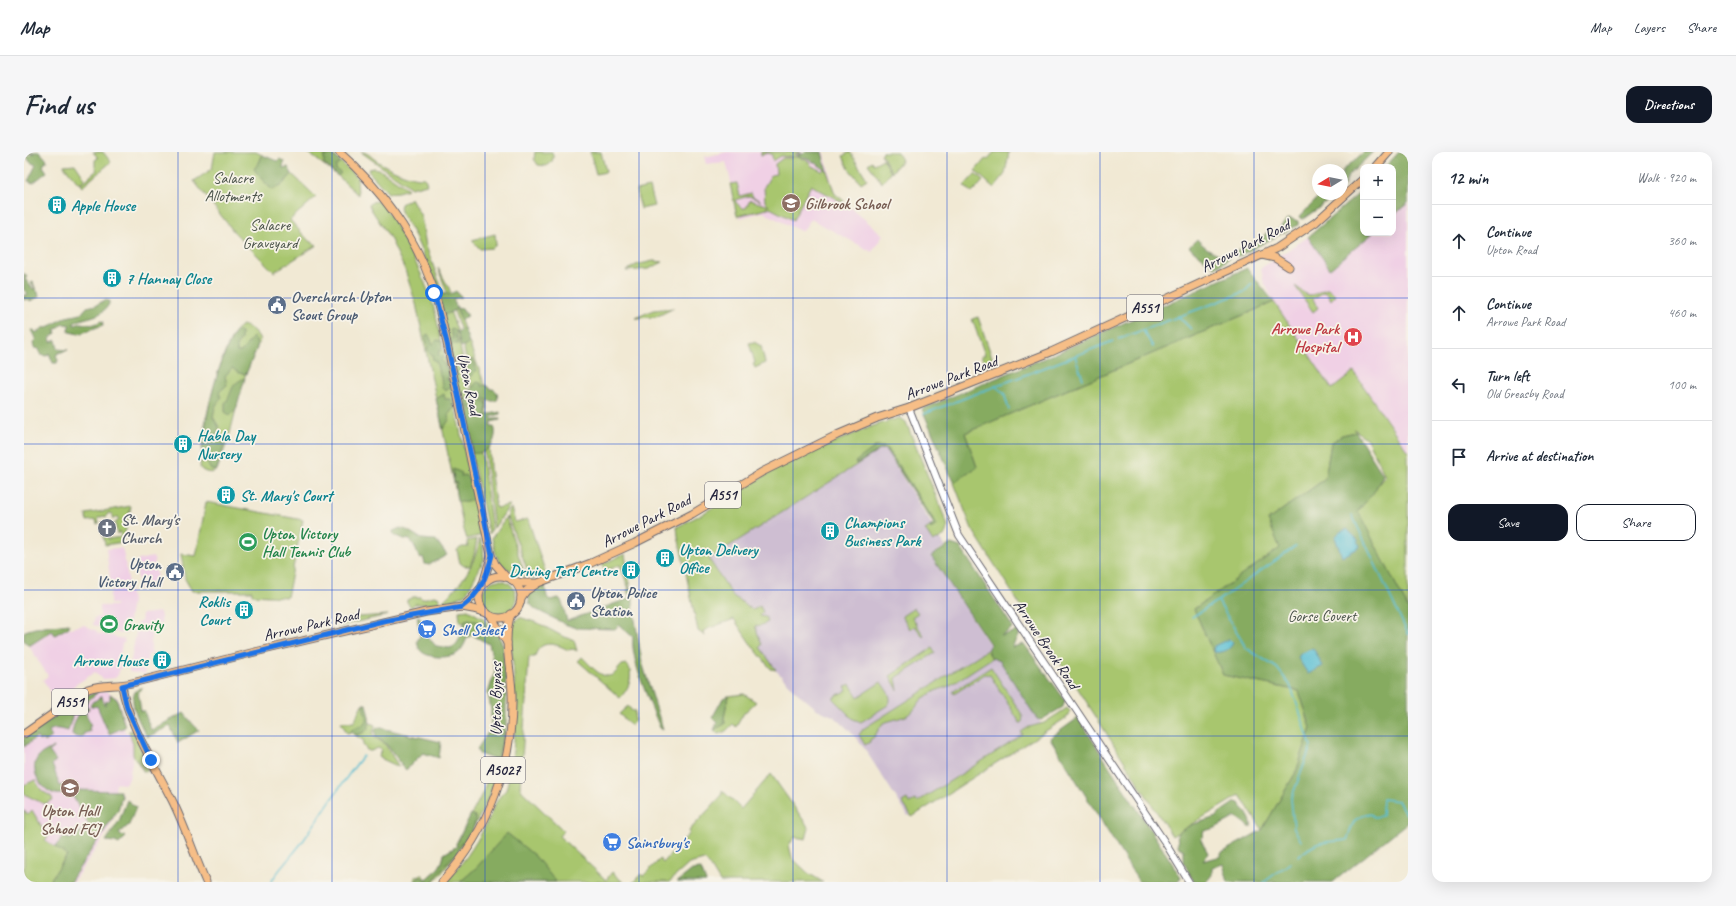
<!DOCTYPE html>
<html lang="en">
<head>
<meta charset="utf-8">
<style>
  :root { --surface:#fff; --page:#f6f6f7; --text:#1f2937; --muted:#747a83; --line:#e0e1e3; --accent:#111827 }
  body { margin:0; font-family:Caveat,sans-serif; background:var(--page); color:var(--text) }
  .controls { position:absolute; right:12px; top:12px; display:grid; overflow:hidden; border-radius:8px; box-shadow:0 4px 16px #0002 }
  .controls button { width:36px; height:36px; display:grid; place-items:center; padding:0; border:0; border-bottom:1px solid var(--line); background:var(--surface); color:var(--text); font:20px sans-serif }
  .compass { position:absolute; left:1288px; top:12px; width:36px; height:36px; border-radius:50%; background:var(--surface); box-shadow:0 4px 16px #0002; rotate:260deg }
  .stop { position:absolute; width:12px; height:12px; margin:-9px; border:3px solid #1a73e8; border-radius:50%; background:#fff }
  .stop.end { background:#1a73e8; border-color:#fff; box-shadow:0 1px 4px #0008 }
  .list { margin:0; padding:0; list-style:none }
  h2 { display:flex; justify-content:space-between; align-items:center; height:52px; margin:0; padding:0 16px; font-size:17px }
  h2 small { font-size:13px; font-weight:400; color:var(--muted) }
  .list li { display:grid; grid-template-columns:26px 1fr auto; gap:12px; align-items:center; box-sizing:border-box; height:72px; padding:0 16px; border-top:1px solid var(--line) }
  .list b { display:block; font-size:15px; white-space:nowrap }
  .list p { margin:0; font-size:13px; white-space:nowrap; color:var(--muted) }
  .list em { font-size:13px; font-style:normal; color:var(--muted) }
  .actions { display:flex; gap:8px; padding:12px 16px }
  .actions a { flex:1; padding:9px 0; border:1px solid var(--accent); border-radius:12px; text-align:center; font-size:14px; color:var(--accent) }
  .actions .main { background:var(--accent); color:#fff }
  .icon { flex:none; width:22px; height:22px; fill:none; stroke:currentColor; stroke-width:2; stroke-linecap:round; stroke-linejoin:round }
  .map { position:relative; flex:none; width:1384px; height:730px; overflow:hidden; border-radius:12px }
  header { display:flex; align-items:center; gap:24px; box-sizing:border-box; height:56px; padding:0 20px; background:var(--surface); border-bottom:1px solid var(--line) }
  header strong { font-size:19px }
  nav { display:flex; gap:22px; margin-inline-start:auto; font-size:14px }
  .intro { display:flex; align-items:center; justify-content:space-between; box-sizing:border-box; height:96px; padding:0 24px }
  h1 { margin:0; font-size:28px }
  .button { padding:10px 18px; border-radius:12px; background:var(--accent); color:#fff; font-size:14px; font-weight:700 }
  main { display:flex; gap:24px; padding:0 24px }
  aside { flex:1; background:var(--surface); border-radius:12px; box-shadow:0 4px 16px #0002 }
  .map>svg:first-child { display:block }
</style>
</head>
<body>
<header>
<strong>Map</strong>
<nav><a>Map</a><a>Layers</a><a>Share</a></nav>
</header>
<div class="intro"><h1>Find us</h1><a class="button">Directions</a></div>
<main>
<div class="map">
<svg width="1384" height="730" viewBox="0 0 1384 730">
  <rect width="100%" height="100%" fill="#f7f3e8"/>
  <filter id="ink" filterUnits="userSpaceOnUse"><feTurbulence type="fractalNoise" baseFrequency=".025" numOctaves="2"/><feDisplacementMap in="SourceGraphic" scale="8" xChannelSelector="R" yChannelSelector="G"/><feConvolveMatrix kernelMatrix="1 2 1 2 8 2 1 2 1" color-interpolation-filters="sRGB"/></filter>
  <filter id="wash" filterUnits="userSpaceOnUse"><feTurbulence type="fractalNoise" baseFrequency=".012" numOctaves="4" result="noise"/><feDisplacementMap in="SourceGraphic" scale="16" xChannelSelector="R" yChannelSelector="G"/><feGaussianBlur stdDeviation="0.9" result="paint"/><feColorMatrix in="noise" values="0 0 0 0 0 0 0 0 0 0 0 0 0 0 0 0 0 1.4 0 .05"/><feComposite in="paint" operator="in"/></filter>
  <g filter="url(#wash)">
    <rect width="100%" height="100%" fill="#f1e9d4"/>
    <!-- built -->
    <g fill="#f0d0e5">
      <polygon points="703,0 800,0 811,42 859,83 848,100 787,67 778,80 739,60 716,66 702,10 682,12 680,5"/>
      <polygon points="1384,3 1384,300 1330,220 1308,237 1250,150 1239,128 1237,116 1284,85 1306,117 1349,81 1369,81 1369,64 1382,53"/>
      <polygon points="97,396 99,399 108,449 103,481 101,482 87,479 87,476 69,473 71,465 76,465 76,454 91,454 92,452 86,452 86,441 88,441 82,397"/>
      <polygon points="128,405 130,406 133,427 131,427 131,431 133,431 134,435 116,438 111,412 114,408"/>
      <polygon points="136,460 138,472 125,473 124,478 127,479 127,500 130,502 124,503 121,522 105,520 114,470 117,470 118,462"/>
      <polygon points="60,473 73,479 73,481 100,487 101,490 98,492 95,511 97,513 94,523 91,526 79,527 71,520 31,546 19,528 24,524 5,494 29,479 31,483 46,476"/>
      <polygon points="82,539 94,546 101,571 100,579 107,583 110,598 105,627 100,632 92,631 91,640 98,641 99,643 94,658 80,685 49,730 0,730 0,586 68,541"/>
    </g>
    <!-- industrial -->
    <polygon fill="#cebed2" points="859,294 921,394 907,404 1022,579 962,618 884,664 840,596 827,580 811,565 793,557 771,539 730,495 678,410 799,334 794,325"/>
    <!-- green -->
    <g fill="#a8c66e" stroke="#657454">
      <polygon points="69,0 79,0 87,10 58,35 56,33 73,18 71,15 71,8 74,6"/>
      <polygon points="191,0 232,0 238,3 236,9 231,17 235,24 248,38 258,33 268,22 292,45 266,68 285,89 293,93 250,120 210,80 170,29 188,17"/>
      <polygon points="283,0 306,0 333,25 334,43 314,24"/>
      <path d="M337 0C344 0 347 5 353 9 366 17 386 27 401 26L403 32 387 36Z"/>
      <path d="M511 0H528C531 6 528 12 522 14L514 13 510 7Z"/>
      <polygon points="566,0 577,0 582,20 572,22"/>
      <path d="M737 0H777L772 2 770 5 774 4 787 11 786 13 798 19 800 17 803 19 811 42 820 49 819 51 787 33 769 68 744 55 743 57 713 64 706 32 713 31 716 44 727 41 729 45 737 49 725 44 711 48C713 52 717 57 722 56L726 48C732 51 738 51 745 54L741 50 740 35 747 23 752 22 751 12 759 6H768L769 5 757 4 749 9 748 3 744 1 737 3Z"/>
      <polygon points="826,0 843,27 837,31 825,17 819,4"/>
      <polygon points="859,0 873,0 878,8 868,20 857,2"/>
      <polygon points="970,0 985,0 981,22 970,36 951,19 962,6 964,7"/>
      <polygon points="859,7 867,20 858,31 844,12 848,9 850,12"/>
      <polygon points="51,12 61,27 55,32 40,14 40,13"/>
      <polygon points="350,16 355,17 384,37 374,40 364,41 344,19 345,17"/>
      <polygon points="951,22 959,29 948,41 940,34"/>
      <polygon points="625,35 630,54 617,57 612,38"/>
      <polygon points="387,46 397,64 402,94 433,178 459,310 468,377 465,382 408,124 391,84 378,62 376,56 377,52"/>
      <path d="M354 49 359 52C380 87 399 120 411 159L458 383 443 387 440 378 392 152 381 118 366 86 347 57 345 53 348 50Z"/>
      <polygon points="471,82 472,93 468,96 456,97 448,88"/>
      <polygon points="629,109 639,110 625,117 602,119 612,113"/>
      <polygon points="414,116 425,136 463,239 466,316 472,356 486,353 470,376 462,312 436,176"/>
      <path d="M1271 134C1275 136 1278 140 1282 142 1291 146 1297 136 1305 137L1312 143 1307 148 1304 142 1300 140 1289 147 1294 156 1289 160Z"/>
      <polygon points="1250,150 1308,237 1330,220 1384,300 1384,456 1333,359 1361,324 1343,287 1330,277 1332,280 1318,283 1307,291 1301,327 1244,368 1257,396 1170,457 1199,523 1275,539 1287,576 1272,620 1238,678 1216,643 1148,684 1051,532 1001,461 948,377 930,331 953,315 941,281"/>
      <polygon points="650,156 632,165 612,166 629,158"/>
      <polygon points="954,165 970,211 961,214 957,204 961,203 948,167"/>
      <path d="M218 173C225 174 234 181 236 188L219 229 205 285 193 318C188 322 183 321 178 318L176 315C177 304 178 294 179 284 182 262 200 183 218 173Z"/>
      <polygon points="730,190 737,194 741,211 731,216 729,212 731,211 725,191"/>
      <path d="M875 266 882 270 924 374 921 383 909 390 901 378 910 372 863 300 860 297 856 298 685 407 709 444 729 458 736 454 739 460 736 464 742 465 744 470 738 473 731 474 738 493 736 495 752 518 747 517 726 491 710 467C700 471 689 474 679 479L681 484 674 479 654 384 653 375 678 362 756 314 846 275Z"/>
      <polygon points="182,350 279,368 263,445 228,443 228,439 168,439 161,427 157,402 172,404"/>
      <polygon points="107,354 99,390 81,393 79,381 83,380 84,387 97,385 96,380 93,382 91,371 95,368 93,365 89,367 88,362 84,361 82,365 80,364 74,366 75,371 73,372 72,368 63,369 62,362"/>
      <polygon points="487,356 491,370 504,367 522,422 507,428 484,365 484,361"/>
      <path d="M482 365 502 426C474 412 475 416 468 386Z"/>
      <path d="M456 386 459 394 460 408 442 442 426 449 418 450C438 431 451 414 456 386Z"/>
      <polygon points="453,387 450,403 446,414 440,414 436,411 433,398 438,395 444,395 443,389"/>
      <polygon points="601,402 606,436 605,437 596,413 581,419 578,412"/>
      <circle cx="475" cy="445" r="17"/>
      <polygon points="410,444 414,445 416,450 415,452 391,452 387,455 383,450 383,448 389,445 396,445 398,447"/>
      <polygon points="890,456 894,461 888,465 900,484 899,485 891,474 886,477 878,464"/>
      <polygon points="444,458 460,467 473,481 464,473 441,468 440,471 436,470 435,459"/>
      <polygon points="364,463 315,474 314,468 333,465"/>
      <path d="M495 465 514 471 538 484 550 488 553 499 549 497 544 498C532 491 515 487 511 505H505L496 635 498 639 540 679 535 684 582 728 588 720 599 730H422C437 713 451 695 461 674 468 661 471 647 482 638 495 587 492 534 486 483L488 474Z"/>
      <polygon points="908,496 911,501 872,526 874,538 866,524"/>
      <polygon points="966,496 964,500 968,506 925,534 911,539 898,547 889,559 882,564 859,571 850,585 846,588 846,590 841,593 835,583 839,577"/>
      <path d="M558 505C566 512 578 530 590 522 594 519 594 516 598 513L602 512 605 515C609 528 604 537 596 546L554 509Z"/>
      <polygon points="967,515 999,564 998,571 996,571 966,523 961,522 930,542 929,540 933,537"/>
      <path d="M857 530C861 537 870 545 864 553L837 570 829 567 810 548V545L823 538 821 535 826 532 834 545Z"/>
      <polygon points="720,542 732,550 720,561 712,575 709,572 702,579 694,582 690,578 701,571 700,566 704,544"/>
      <polygon points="338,552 342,552 346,571 351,573 349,581 350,585 361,592 375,615 356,606 355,604 358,598 354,596 347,599 344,599 339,593 340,589 327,580 323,581 317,570 330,570"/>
      <polygon points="604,554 608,559 611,559 610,570 607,573 595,562"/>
      <polygon points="1043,556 1046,559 1045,564 888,665 878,650 883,647 885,651 891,648 893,650 999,583 997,580 1005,575 1020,571"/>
      <path d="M482 573C478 632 449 686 410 730H391V725L398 722 401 727C411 722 419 713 420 702L433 694 432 692 459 640 470 606H474Z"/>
      <polygon points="109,578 125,615 125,617 120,620 109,603 109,592 105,579"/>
      <polygon points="747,622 785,676 782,687 771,685 765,693 768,706 784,721 799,730 696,730 685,712 680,708 665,712 645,730 609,730 617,722 619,724 636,707 639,711 666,681 665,679 698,643 698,638 717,657"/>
      <polygon points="11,628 18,639 27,644 29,648 20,652 0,642 0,633"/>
      <polygon points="8,658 24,685 21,688 43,703 25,730 0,730 0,659 4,662"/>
    </g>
    <!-- forest -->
    <g fill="#86ab61" stroke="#54664e">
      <polygon points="0,0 16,0 23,8 19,14 23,20 9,31 4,29 12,13 6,10 3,5 10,1 7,1 0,3"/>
      <polygon points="305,0 317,10 312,14 312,18 317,21 314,24 300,12 300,4 304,4 306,2"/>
      <polygon points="782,0 798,0 803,19 790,10 773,3"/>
      <polygon points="1340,0 1349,0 1324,24 1321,32 1318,34 1318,19"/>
      <polygon points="1375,0 1384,0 1384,51 1369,64 1369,15 1361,15"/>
      <polygon points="238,3 253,9 255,7 260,9 259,16 264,15 268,22 258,33 248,38 235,24 230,17 236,9"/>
      <polygon points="1339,38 1339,81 1349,81 1306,117 1284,85"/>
      <polygon points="1298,42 1307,42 1303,50 1279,67 1277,66 1276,64"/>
      <path d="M1265 66 1274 69V73L1215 104H1212L1211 101 1229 90 1238 87 1242 81C1256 82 1256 73 1265 66Z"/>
      <path d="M1173 87C1184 99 1190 101 1206 105L1199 111 1190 115 1165 95Z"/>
      <polygon points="1223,116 1250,150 941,281 953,315 930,331 898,257 1028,203"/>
      <polygon points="0,121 3,125 1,127 9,137 11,136 7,131 9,130 12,139 14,140 15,145 6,149 4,147 0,148 0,144 4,142 0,138"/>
      <polygon points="432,139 438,145 429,147 433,156 438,157 440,160 444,163 437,168 433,157 419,164 415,147 420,142 423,141 425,143"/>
      <path d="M81 148 85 149V152C76 168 61 163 49 172L52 173 56 171C66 172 66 175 77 169L80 170 79 173 55 182 45 180 44 176 46 173 39 172 31 178 32 181 26 186 27 190 32 188 34 197 44 198 34 201 32 204 34 208 33 211H29L25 201 23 204 17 203 15 197 10 196 9 191 12 188 7 178H10L12 181 20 175 23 176 42 165 57 162 63 155 72 153Z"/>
      <polygon points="440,176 445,191 437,195 433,180 431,182 434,192 426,192 425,188 429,186 426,178 429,177 433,180"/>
      <path d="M212 179 217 181V188L213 193V200H217L229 185 232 188 233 196 222 222 215 221 208 216 201 224 203 233 195 240 197 246 191 255 189 265 195 275 192 282 199 284 198 289 200 292 193 318H187L182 309 177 310C181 266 190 218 212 179Z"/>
      <polygon points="404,182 409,192 413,188 418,189 419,195 414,202 419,205 417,208 425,220 425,225 422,227 426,229 427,234 421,239 418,236 417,224 415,222 412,209 409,208 408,203 403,198 404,194 401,184"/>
      <path d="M449 207C455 220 451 222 440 227L435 218 437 216 440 217 444 213V209Z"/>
      <path d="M221 226 212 258 206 263 201 260V251C210 240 204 233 221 226Z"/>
      <path d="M453 230 457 231 458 234 462 233 466 237H469L473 240 474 247 472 249H466L458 246 459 242 457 241 454 251 457 248 461 249 463 252 461 265 465 262 476 260V262L467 265 468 267H476V268L467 270V274H470C475 287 464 304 448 301L447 294 448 288 445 287 443 276 445 272 442 271 441 265 448 256 444 253 445 257 443 258 441 250 445 248 447 237Z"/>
      <polygon points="420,242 421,247 426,247 430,256 424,263 425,268 419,277 412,247"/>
      <path d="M1332 280 1359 323 1350 340 1334 359 1384 456V670L1309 730H1204L1199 712 1188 715V723L1182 730H1170L1160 711V698L1154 694 1153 681 1167 673 1192 665 1195 661 1211 650 1215 651C1220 658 1229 667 1227 676L1212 665 1191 676 1180 679 1177 688 1184 701 1179 709 1197 704V701L1238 678 1272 620 1287 576 1275 539 1199 523 1170 457 1256 396 1244 368 1301 327 1307 291 1318 283Z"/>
      <polygon points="851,295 861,295 865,299 913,373 907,377 906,375 910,372 863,299 860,297 856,298 832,312 831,310"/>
      <path d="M429 317 438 321 437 324 441 323C446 328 449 339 449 346 445 351 439 351 433 349L431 335 433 331 430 330Z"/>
      <path d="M376 376 383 378 398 387 412 388 423 403 405 413 401 412 399 405 396 406C391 400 393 395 386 388 379 388 376 384 370 384L369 379Z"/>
      <polygon points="927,392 936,395 988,474 987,477 977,484 992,479 995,481 993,486 988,495 1000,492 1041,548 1039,555 1017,568 1013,567 976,509 968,506 964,500 966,492 907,404"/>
      <path d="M517 433 521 434 523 445 526 448 535 446 538 450 543 469 606 446 603 438 606 436 609 442V456L618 510 639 578 636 576C627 553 606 508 609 485L595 473 591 477 553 476 543 473 511 457 505 451V443L507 439Z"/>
      <path d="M395 464 403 484 412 494C416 494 421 496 425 496 436 495 439 476 441 468L445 467 456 470 464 473 473 481 479 493 482 527V573L474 606H466L455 602 453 597 467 576V558L464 541 471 519 465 492 448 483 443 486C441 491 439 496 435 500 427 507 403 507 396 498 394 496 394 492 393 489L396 484 393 465Z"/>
      <polygon points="45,472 45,475 31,483 28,479 5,494 0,488 0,480 1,479 11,476"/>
      <path d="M119 535 114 540 117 559H120L127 578 160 561C165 567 169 573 175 578L154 591 146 574 123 585C117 573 97 540 119 535Z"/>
      <path d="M74 540 49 562 44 579C37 577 31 575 25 579L28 585 21 590 19 587 15 589 13 585 0 595V585L63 543Z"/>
      <polygon points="86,542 93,547 101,575 85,582 73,554 68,555 66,552 78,544 80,553 82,552 81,550 86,548"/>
      <polygon points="704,544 700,566 701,572 690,578 693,571 688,566 699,546"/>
      <path d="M342 552C345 567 351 579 332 583L327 580 329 576 339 573 342 568 339 553Z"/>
      <path d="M64 554 65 557 61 559 67 574 65 575 66 579 59 582V584L52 585 48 582C50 568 53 562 64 554Z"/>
      <polygon points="1054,566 1157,725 1154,730 1115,730 1026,586"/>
      <polygon points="353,575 417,590 415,606 399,601 382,618 362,592 352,585 351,579"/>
      <path d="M30 595V596L25 599 32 609 28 612 36 634 44 632 47 634C34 658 0 624 14 605 17 601 24 598 30 595Z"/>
      <polygon points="52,638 96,639 98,644 94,658 46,730 25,730 43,703 31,695 39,685 46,687 65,674 47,641"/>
      <polygon points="103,648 112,655 105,673 95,681 97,684 100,683 102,685 95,692 91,690 82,689 95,669"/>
      <path d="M447 662 451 664C453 672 446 683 441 690L437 691 433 703 427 706 408 730H393V727L396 725 401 727C411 722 419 713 420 702L433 694 432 692Z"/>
      <polygon points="483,681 511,704 532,730 436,730 453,715"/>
      <polygon points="677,717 682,730 653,730 668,718"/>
    </g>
    <!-- water -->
    <g fill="#56bed3" stroke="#3c7087">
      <polygon points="1323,377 1334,388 1336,395 1318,405 1311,385 1316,380"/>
      <path d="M1205 487 1209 491C1205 499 1198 501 1189 500L1190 494Z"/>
      <polygon points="1289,496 1299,514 1284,522 1274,506 1276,502"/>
    </g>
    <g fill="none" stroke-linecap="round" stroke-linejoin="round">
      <!-- stream -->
      <g stroke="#56bed3" stroke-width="1.5">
        <polyline points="1154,164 1167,177"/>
        <polyline points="1119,178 1129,195"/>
        <polyline points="1095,187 1220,140 1228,132"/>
        <polyline points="1051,204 1059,227"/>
        <polyline points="971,234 980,241 985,258"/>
        <path d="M900 262C963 237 1026 214 1089 189"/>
        <polyline points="1328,363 1384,482"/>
        <polyline points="1272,394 1194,449 1222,496 1253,516 1266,533 1274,555 1287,594 1267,647 1270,676 1277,689"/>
        <polyline points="1168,465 1193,449"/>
        <path d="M1274 705C1294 687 1299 691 1323 688 1329 671 1328 665 1347 662L1350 665 1358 664 1359 647 1374 649 1381 661 1384 662"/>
        <path d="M247 730C256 715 269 703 279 689 299 660 317 631 339 604"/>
        <polyline points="1240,730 1266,711"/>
      </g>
    </g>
  </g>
  <g filter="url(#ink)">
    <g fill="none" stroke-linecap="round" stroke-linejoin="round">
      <!-- minor casing -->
      <g stroke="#6a6871" stroke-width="8">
        <polyline id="minor" points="885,256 935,383 1140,689 1165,730"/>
      </g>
      <!-- major casing -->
      <g stroke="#6a6871" stroke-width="9">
        <g id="major">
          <path d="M315 0C356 36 390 82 408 133 419 165 424 198 431 231 443 288 454 346 467 403L471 412 482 425"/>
          <polyline points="1352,15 1365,0"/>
          <polyline points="1238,103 1251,106 1265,115"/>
          <circle cx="476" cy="445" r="21"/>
          <polyline points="488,428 498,431 513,431"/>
          <polyline points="459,432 467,404"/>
          <polyline points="497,446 502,439 514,431 567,411 611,391 668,362 738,320 813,283 853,266 885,256 1027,200 1253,96 1292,70 1339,27"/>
          <polyline points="438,455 447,447 456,437"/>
          <polyline points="467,464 483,491"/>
          <path d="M98 534C104 571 131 614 148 648 161 674 170 703 182 730"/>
          <path d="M0 582 64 537C80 531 92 535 108 531L231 500 402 460 438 455 449 457 463 461"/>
          <path d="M418 730C465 678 490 611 488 541 487 515 478 488 487 462"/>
        </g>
      </g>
      <!-- minor -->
      <use href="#minor" stroke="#fff" stroke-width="6"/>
      <!-- major -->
      <use href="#major" stroke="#f6be87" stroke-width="7"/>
    </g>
  </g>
  <g fill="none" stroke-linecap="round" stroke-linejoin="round" filter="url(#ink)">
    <!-- route -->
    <path stroke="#1a73e8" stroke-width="5" d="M127 608 103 556 98 534 359 469 438 455C456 442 463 424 468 403L423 191 410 141"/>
  </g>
  <!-- grid -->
  <path fill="none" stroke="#1d4ed8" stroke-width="1" stroke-opacity="0.55" d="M154 0V730M308 0V730M461 0V730M615 0V730M769 0V730M923 0V730M1076 0V730M1230 0V730M0 146H1384M0 292H1384M0 438H1384M0 584H1384"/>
  <!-- icons -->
  <defs>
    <g id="school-disc" transform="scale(1)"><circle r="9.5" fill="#8d6e63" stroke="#f7f3e8"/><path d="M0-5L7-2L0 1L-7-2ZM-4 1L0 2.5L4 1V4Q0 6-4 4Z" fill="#fff"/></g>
    <g id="building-disc" transform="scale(1)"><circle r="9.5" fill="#0f9aa8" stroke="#f7f3e8"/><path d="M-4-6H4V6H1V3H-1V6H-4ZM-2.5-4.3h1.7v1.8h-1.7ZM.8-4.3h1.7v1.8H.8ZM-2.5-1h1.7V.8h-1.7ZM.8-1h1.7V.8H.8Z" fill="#fff"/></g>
    <g id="civic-disc" transform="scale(1)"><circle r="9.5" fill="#5c6f8a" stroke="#f7f3e8"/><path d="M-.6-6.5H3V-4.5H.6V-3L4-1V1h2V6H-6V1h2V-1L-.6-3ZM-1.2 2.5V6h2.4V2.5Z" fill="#fff"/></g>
    <g id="hospital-disc" transform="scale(1)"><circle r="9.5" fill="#e0444e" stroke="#f7f3e8"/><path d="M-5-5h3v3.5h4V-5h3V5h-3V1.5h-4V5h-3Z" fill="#fff"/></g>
    <g id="church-disc" transform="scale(1)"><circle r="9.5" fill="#6b7280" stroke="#f7f3e8"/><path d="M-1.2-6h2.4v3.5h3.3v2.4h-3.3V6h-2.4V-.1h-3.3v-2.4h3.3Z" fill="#fff"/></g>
    <g id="stadium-disc" transform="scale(1)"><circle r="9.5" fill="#2e9e5b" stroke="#f7f3e8"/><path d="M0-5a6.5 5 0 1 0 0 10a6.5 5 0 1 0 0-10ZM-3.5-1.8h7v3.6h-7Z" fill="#fff"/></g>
    <g id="supermarket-disc" transform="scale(1)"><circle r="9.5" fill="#3f7fe0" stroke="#f7f3e8"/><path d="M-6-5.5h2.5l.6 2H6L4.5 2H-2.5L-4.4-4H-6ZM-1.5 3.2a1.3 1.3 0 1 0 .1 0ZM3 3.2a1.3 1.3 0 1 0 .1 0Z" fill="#fff"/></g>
  </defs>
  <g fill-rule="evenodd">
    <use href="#school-disc" x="767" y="51"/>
    <use href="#building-disc" x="33" y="53"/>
    <use href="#building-disc" x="88" y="126"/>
    <use href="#civic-disc" x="253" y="153"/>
    <use href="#hospital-disc" x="1329" y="185"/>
    <use href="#building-disc" x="159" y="292"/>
    <use href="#building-disc" x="202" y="343"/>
    <use href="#church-disc" x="83" y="376"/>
    <use href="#building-disc" x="806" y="379"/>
    <use href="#stadium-disc" x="224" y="390"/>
    <use href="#building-disc" x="641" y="406"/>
    <use href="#building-disc" x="607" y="418"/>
    <use href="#civic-disc" x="151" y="420"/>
    <use href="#civic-disc" x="552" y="449"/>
    <use href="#building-disc" x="220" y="458"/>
    <use href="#stadium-disc" x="85" y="472"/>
    <use href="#supermarket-disc" x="403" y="477"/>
    <use href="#building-disc" x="138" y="508"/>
    <use href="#school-disc" x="46" y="636"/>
    <use href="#supermarket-disc" x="588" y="690"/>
  </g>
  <g text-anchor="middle" stroke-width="3.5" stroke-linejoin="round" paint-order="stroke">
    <!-- shield labels -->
    <g fill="#f7f3e8" stroke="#62616f" stroke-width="1">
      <rect x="1103" y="143" width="36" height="26" rx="3"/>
      <rect x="681" y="330" width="36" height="26" rx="3"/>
      <rect x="28" y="537" width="36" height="26" rx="3"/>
      <rect x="457" y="605" width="44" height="26" rx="3"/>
    </g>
    <g font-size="15" font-weight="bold" fill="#22223b">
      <text x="1121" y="161">A551</text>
      <text x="699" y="348">A551</text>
      <text x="46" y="555">A551</text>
      <text x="479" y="623">A5027</text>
    </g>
    <!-- park labels -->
    <g font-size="16" fill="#4a534a" stroke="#f7f3e8">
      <text x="209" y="31">Salacre<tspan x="209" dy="18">Allotments</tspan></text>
      <text x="246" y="78">Salacre<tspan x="246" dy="18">Graveyard</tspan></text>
      <text x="1298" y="469">Gorse Covert</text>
    </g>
    <!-- education labels -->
    <g font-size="16" font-weight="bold" fill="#785e54" stroke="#f7f3e8" text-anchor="start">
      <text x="781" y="57">Gilbrook School</text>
      <text x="46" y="664" text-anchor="middle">Upton Hall<tspan x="46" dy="18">School FCJ</tspan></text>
    </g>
    <!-- culture labels -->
    <g font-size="16" font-weight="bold" fill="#0d838f" stroke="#f7f3e8" text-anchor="start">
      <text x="47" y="59">Apple House</text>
      <text x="102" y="132">7 Hannay Close</text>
      <text x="173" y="289">Habla Day<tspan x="173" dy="18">Nursery</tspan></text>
      <text x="216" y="349">St. Mary's Court</text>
      <text x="820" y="376">Champions<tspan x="820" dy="18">Business Park</tspan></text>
      <text x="655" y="403">Upton Delivery<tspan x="655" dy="18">Office</tspan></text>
      <text x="593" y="424" text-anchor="end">Driving Test Centre</text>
      <text x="206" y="455" text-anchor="end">Roklis<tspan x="206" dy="18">Court</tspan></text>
      <text x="124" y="514" text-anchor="end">Arrowe House</text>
    </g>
    <!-- street labels -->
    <g font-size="16" fill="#22223b" stroke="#f7f3e8">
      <text transform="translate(1221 93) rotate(-27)" y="6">Arrowe Park Road</text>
      <text transform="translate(927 225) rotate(-21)" y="6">Arrowe Park Road</text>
      <text transform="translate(446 232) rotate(78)" y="6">Upton Road</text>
      <text transform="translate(622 368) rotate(-27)" y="6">Arrowe Park Road</text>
      <text transform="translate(287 472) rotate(-13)" y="6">Arrowe Park Road</text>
      <text transform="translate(1023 492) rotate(56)" y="6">Arrowe Brook Road</text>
      <text transform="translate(471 547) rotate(-90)" y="6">Upton Bypass</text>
    </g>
    <!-- service labels -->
    <g font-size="16" font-weight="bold" fill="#4e5e75" stroke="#f7f3e8" text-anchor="start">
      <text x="267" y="150">Overchurch Upton<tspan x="267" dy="18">Scout Group</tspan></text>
      <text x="137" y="417" text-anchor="end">Upton<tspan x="137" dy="18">Victory Hall</tspan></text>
      <text x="566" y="446">Upton Police<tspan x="566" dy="18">Station</tspan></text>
    </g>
    <!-- health labels -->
    <g font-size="16" font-weight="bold" fill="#be3a42" stroke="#f7f3e8" text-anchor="end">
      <text x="1315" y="182">Arrowe Park<tspan x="1315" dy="18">Hospital</tspan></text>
    </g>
    <!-- worship labels -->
    <g font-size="16" font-weight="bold" fill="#5b616d" stroke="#f7f3e8" text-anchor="start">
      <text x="97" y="373">St. Mary's<tspan x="97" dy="18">Church</tspan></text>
    </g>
    <!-- leisure labels -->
    <g font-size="16" font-weight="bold" fill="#27864d" stroke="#f7f3e8" text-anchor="start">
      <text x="238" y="387">Upton Victory<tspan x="238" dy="18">Hall Tennis Club</tspan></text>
      <text x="99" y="478">Gravity</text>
    </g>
    <!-- shop labels -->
    <g font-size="16" font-weight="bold" fill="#366cbe" stroke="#f7f3e8" text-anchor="start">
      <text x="417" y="483">Shell Select</text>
      <text x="602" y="696">Sainsbury's</text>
    </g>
  </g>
</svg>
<div class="controls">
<button>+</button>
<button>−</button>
</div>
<svg class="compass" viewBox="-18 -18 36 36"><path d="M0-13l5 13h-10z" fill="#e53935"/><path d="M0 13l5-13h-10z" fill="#747a83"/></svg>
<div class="stop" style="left:410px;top:141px"></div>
<div class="stop end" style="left:127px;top:608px"></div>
</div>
<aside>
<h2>12 min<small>Walk · 920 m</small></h2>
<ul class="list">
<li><svg class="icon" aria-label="ahead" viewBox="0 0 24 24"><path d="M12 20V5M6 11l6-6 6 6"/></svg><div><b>Continue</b><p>Upton Road</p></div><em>360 m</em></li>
<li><svg class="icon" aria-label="ahead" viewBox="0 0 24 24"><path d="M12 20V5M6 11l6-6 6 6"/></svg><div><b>Continue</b><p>Arrowe Park Road</p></div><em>460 m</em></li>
<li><svg class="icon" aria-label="left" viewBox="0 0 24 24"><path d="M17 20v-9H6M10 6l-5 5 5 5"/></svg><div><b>Turn left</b><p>Old Greasby Road</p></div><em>100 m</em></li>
<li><svg class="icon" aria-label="arrive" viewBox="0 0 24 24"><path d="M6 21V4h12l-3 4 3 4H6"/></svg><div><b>Arrive at destination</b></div></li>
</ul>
<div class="actions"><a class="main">Save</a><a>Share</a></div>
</aside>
</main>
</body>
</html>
